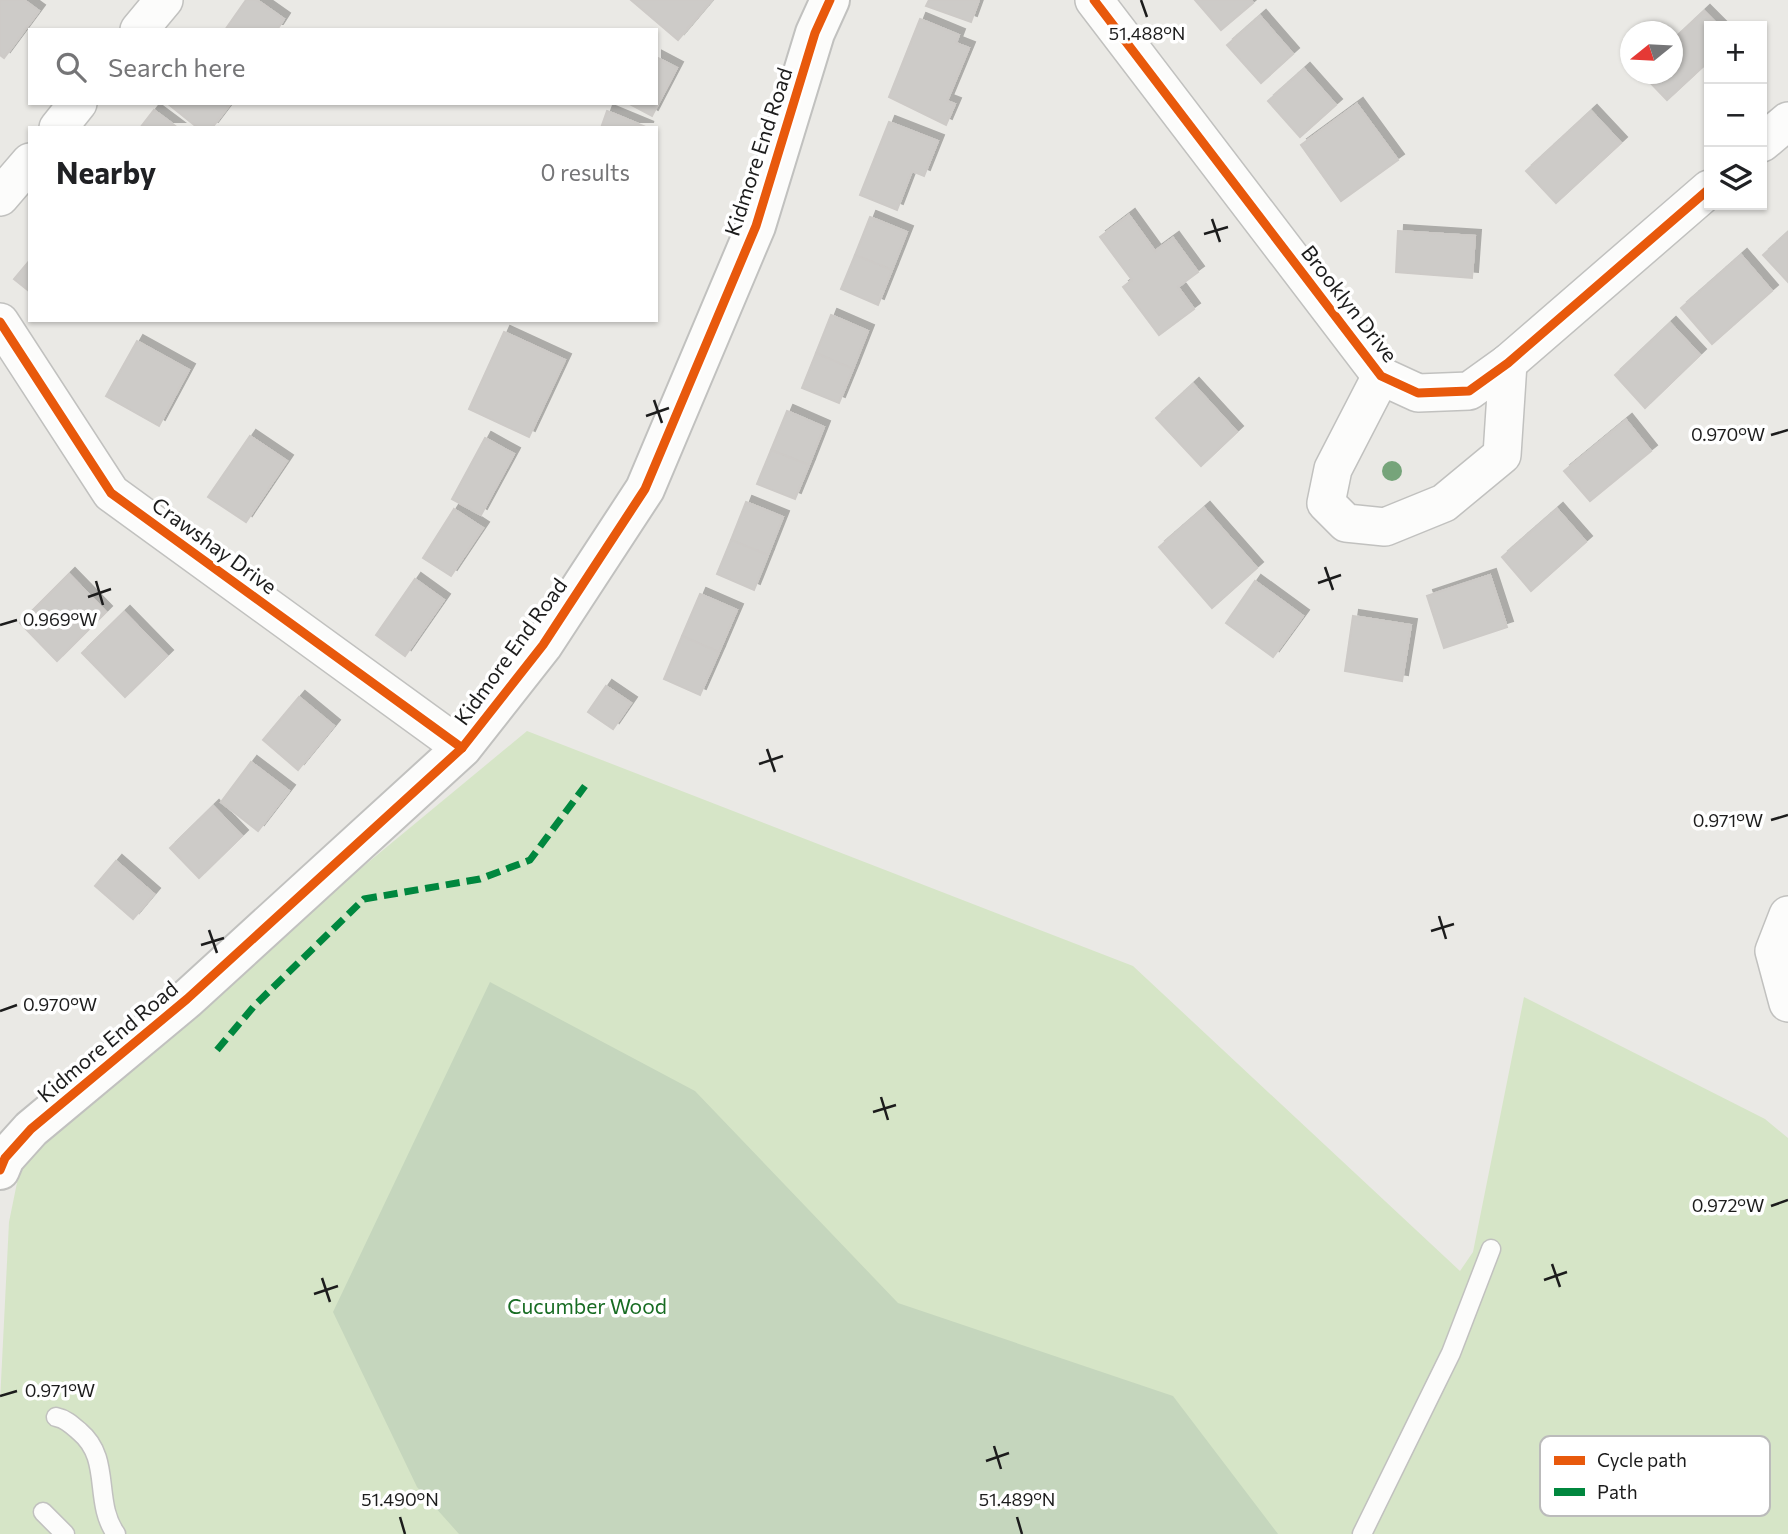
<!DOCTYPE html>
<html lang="en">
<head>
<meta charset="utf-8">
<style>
  :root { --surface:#fff; --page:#f6f6f6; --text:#202124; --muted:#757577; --line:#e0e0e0 }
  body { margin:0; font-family:Commissioner,sans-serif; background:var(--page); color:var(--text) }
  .controls { position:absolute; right:21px; top:21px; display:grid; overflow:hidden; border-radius:0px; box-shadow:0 2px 5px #0004 }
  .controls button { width:63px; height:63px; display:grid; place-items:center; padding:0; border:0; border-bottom:2px solid var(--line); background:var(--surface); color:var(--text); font:35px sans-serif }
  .compass { position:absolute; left:1620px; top:21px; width:63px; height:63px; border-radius:50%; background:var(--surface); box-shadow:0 2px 5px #0004; rotate:252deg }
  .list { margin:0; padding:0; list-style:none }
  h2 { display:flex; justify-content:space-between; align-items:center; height:91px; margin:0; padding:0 28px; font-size:30px }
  h2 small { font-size:23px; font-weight:400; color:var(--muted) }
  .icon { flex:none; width:38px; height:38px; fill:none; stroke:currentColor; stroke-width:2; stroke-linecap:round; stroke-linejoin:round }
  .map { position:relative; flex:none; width:1788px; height:1534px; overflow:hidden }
  .search { position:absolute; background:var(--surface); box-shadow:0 2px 5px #0004; left:28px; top:28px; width:630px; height:77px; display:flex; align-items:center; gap:18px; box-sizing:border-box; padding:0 24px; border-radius:0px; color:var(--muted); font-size:26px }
  .panel { position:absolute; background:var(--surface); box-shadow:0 2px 5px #0004; left:28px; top:126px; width:630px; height:196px; border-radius:0px }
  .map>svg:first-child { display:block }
</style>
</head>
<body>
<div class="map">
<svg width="1788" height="1534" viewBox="0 0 1788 1534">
  <defs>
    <filter id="shadow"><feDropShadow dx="6" dy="-6" stdDeviation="0" flood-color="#0004"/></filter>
  </defs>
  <rect width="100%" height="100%" fill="#eae9e5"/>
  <!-- grass -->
  <polygon fill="#d6e5c7" points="527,731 1133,966 1460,1271 1473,1252 1524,997 1765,1119 1788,1138 1788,1534 0,1534 0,1402 9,1222 20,1168 52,1131 169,1027"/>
  <!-- forest -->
  <polygon fill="#c5d6bd" points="490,982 695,1091 898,1303 1173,1396 1278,1534 459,1534 417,1487 333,1312"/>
  <!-- building -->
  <g fill="#cdcbc8" stroke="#cdcac7" stroke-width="2" filter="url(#shadow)">
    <polygon points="0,0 24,0 39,11 4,58 0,55"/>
    <polygon points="246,0 257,0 284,19 277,30 225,30"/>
    <polygon points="631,0 712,0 678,40"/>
    <polygon points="929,0 979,0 971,22 926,6"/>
    <polygon points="1195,0 1251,0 1253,3 1221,30"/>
    <polygon points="1704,11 1719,26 1709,26 1709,61 1667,100 1642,74 1672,74 1672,41"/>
    <polygon points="1260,16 1293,54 1261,83 1227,45"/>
    <polygon points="920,19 959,35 956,43 969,48 947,101 955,104 946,125 889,97"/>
    <polygon points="656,57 677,68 652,116 628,103 656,103"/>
    <polygon points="1304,69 1336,105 1300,137 1268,101"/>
    <polygon points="167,103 231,103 212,128 198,128"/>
    <polygon points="1357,104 1398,160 1341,201 1301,145"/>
    <polygon points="154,110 178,128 140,128"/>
    <polygon points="607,111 648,128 601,128"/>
    <polygon points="1591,111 1621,143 1556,203 1526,171"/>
    <polygon points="889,122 938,141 924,176 912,171 897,210 860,195"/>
    <polygon points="1129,215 1155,251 1173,238 1198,272 1178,287 1194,309 1159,335 1123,287 1132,280 1100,237"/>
    <polygon points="870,217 907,232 892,270 855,255"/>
    <polygon points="1398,231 1475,236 1472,278 1396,272"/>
    <polygon points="1788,232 1788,282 1763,255"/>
    <polygon points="855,255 892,270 878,305 841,289"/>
    <polygon points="1741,255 1772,291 1712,344 1681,308"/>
    <polygon points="30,260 30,292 14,279"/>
    <polygon points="831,315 868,331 853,369 816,353"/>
    <polygon points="1670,323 1700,355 1645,408 1615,375"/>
    <polygon points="504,332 565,360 529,437 469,409"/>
    <polygon points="137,341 189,370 159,426 106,396"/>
    <polygon points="816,353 853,369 839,403 802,388"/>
    <polygon points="1193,384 1237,432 1201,466 1156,418"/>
    <polygon points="787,411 824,427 809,465 771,450"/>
    <polygon points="1626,420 1651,451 1590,501 1564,471"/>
    <polygon points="250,436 287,461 246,522 208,497"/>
    <polygon points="485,438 514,454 481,515 452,499"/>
    <polygon points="771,450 809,465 795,499 757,484"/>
    <polygon points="746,502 783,517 768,555 731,540"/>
    <polygon points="1204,508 1257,568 1212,608 1159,547"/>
    <polygon points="454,509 483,528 451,576 423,558"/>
    <polygon points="1557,509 1586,542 1531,591 1502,557"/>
    <polygon points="731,540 768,555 754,590 717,574"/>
    <polygon points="69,574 106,612 57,661 20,623"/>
    <polygon points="1490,575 1507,627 1444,648 1427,596"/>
    <polygon points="415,579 444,600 405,656 376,635"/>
    <polygon points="1255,581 1303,616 1273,657 1226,623"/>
    <polygon points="700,594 737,610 719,652 682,636"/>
    <polygon points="124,612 167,656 125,697 82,653"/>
    <polygon points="1353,616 1411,625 1402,681 1345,671"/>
    <polygon points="682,636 719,652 700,695 664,679"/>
    <polygon points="606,686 631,703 613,729 588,712"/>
    <polygon points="299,697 334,726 298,770 263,740"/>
    <polygon points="251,762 289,791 258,831 221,802"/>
    <polygon points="213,806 242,836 199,878 170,848"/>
    <polygon points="116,861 154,894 133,919 95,886"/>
  </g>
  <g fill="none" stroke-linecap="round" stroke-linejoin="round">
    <!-- service casing -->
    <g stroke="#c1c1bf" stroke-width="21">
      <g id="service">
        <path d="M56 1417C66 1419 72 1425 80 1432 112 1459 93 1502 116 1534"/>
        <polyline points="43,1512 65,1534"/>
        <polyline points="1362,1534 1451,1353 1491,1249"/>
      </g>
    </g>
    <!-- minor casing -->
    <g stroke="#c1c1bf" stroke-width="40">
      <g id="minor">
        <polyline points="1094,0 1381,376 1418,393 1469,391 1508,363 1709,189"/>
        <polyline points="139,30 164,0"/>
        <polyline points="58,128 78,103"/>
        <polyline points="1762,143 1788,121"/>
        <polyline points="0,197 30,162"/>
        <polyline points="0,322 111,493 462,748"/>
        <polyline points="1381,376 1333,469 1326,503 1346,523 1385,527 1444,503 1502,455 1508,363"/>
        <polyline points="1788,915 1774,951 1788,1003"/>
      </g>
    </g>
    <!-- tertiary casing -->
    <g stroke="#c1c1bf" stroke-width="42">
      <polyline id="tertiary" points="0,1170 5,1158 31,1129 187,999 462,748 543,645 645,489 756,226 815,33 830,0"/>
    </g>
    <!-- service -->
    <use href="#service" stroke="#fcfcfb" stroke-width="18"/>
    <!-- minor -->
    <use href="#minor" stroke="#fcfcfb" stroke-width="37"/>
    <!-- tertiary -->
    <use href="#tertiary" stroke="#fcfcfb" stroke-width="38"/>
    <!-- quiet -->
    <polyline stroke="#00873e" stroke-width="7" stroke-dasharray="14 7" stroke-linecap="butt" points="217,1050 255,1005 364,899 480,879 530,860 585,786"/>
    <!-- cycleway casing -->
    <g stroke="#fff" stroke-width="13">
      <g id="cycleway">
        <polyline points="1094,0 1381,376 1418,393 1469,391 1508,363 1709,189"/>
        <polyline points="0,322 111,493 462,748"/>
        <polyline points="0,1170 5,1158 31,1129 187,999 462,748 543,645 645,489 756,226 815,33 830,0"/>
      </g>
    </g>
    <!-- cycleway -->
    <use href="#cycleway" stroke="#e8590c" stroke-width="9"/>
  </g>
  <!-- trees -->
  <circle fill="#76a47a" cx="1392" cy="471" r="10"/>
  <!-- ticks -->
  <path fill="none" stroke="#1c1c1c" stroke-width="2.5" d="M1141 0 1147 17M1212 219 1220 242M1204 234 1228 227M654 400 662 423M646 416 669 408M1771 435 1788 430M1325 567 1333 590M96 581 103 605M1318 583 1341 575M88 597 111 589M0 625 17 620M767 749 775 772M759 764 783 756M1771 820 1788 815M1439 916 1446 939M209 930 217 953M1431 931 1454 924M201 945 224 938M0 1011 17 1005M881 1097 888 1120M873 1112 896 1105M1771 1206 1788 1200M1552 1264 1560 1287M322 1278 330 1302M1544 1280 1567 1272M314 1294 338 1286M0 1396 17 1391M994 1446 1001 1469M986 1461 1009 1453M400 1517 405 1534M1017 1517 1022 1534"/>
  <g text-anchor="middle" stroke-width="7" stroke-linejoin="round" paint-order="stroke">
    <!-- street labels -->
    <g font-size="21" fill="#1c1c1c" stroke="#fff">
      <text transform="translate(759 152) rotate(-72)" y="7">Kidmore End Road</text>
      <text transform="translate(1349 304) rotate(52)" y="7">Brooklyn Drive</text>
      <text transform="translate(214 546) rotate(36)" y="7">Crawshay Drive</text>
      <text transform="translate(511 652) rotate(-54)" y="7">Kidmore End Road</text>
      <text transform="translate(108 1042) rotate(-40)" y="7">Kidmore End Road</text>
    </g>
    <!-- park labels -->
    <g font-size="21" fill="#186c23" stroke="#fff">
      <text x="587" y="1314">Cucumber Wood</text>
    </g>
  </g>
  <!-- legend -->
  <rect x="1540" y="1436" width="230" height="80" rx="10" fill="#fff" stroke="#bbb" stroke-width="2"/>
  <rect x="1554" y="1456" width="31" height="9" fill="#e8590c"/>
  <rect x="1554" y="1488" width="31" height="8" fill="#00873e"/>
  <g font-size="19" fill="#1c1c1c">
    <text x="1597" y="1467">Cycle path</text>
    <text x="1597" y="1499">Path</text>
  </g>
  <g font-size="18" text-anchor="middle" fill="#1c1c1c" stroke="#fff" stroke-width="7" stroke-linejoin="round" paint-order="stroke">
    <text x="1147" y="40">51.488°N</text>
    <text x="1728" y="441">0.970°W</text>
    <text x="60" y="626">0.969°W</text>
    <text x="1728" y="827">0.971°W</text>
    <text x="60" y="1011">0.970°W</text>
    <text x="1728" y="1212">0.972°W</text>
    <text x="60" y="1397">0.971°W</text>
    <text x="1017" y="1506">51.489°N</text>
    <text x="400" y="1506">51.490°N</text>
  </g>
</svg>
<div class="controls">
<button>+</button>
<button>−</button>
<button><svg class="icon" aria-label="layers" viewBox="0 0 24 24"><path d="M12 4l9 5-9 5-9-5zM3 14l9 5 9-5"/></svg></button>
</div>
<svg class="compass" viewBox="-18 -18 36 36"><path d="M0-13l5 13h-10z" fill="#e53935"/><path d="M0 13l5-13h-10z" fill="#757577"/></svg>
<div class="search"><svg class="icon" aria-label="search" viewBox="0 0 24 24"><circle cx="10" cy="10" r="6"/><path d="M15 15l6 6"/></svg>Search here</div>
<section class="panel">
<h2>Nearby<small>0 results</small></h2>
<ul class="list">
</ul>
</section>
</div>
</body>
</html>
